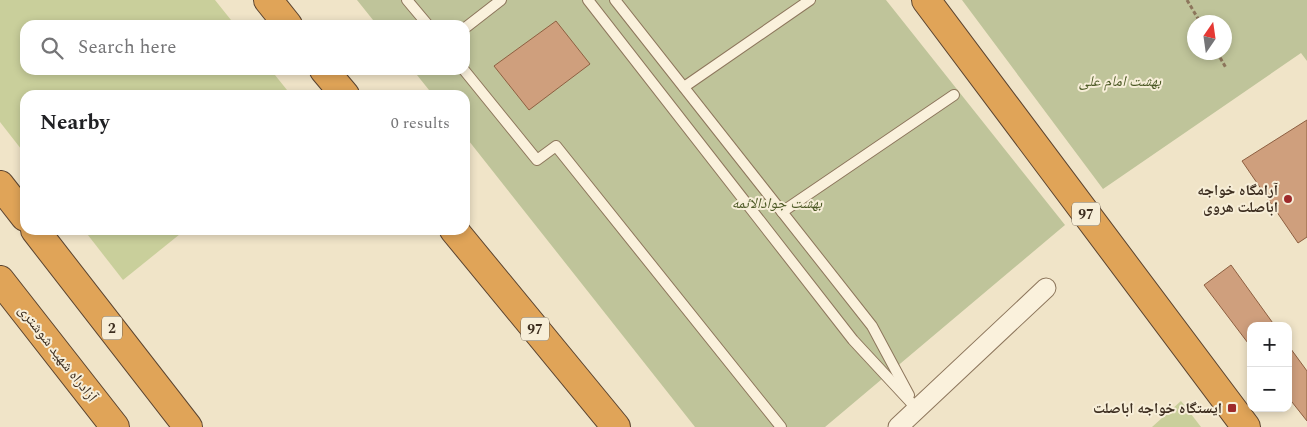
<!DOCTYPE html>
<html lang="en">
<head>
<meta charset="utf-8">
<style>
  :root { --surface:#fff; --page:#f2f2f2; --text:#202124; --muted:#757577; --line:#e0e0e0 }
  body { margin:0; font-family:Spectral,"Noto Naskh Arabic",serif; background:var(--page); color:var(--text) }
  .controls { position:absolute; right:15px; bottom:15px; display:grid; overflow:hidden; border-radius:10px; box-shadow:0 2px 8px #0003 }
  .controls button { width:45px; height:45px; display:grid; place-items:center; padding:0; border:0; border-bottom:1px solid var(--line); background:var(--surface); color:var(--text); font:25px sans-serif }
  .compass { position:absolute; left:1187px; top:15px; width:45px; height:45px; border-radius:50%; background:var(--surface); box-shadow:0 2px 8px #0003; rotate:13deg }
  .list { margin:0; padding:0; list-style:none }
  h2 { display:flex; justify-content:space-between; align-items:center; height:65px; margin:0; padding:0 20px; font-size:21px }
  h2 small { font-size:16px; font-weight:400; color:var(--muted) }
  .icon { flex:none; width:28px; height:28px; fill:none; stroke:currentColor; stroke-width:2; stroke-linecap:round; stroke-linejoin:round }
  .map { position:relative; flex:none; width:1307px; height:427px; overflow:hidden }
  .search { position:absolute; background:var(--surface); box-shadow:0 2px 8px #0003; left:20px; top:20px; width:450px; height:55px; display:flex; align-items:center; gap:12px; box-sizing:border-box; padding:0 18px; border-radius:15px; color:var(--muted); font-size:19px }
  .panel { position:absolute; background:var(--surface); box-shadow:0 2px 8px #0003; left:20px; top:90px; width:450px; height:145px; border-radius:15px }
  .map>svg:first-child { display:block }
</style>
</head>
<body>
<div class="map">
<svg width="1307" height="427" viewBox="0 0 1307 427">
  <rect width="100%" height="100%" fill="#f0e4c8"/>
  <!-- green -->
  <g fill="#c9cf9b">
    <polygon points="0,0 215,0 235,25 25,25 25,70 271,70 291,95 25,95 25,154 0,122"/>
    <polygon points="84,230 185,230 123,280"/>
    <polygon points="1181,401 1201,427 1152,427"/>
  </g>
  <!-- cemetery -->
  <g fill="#bfc49a" fill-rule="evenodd">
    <polygon points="357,0 886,0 1065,225 825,427 695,427 465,136 465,95 433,95 413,70 465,70 465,25 377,25"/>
    <path d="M962 0H1307V61L1301 53 1103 189ZM1194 22H1224V52H1194Z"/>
  </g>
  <!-- building -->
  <g fill="#cf9f7d" stroke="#8d5f41">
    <polygon points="556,21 590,64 529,110 494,66"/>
    <polygon points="1307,120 1307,237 1298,243 1242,161"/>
    <polygon points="1231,265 1275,326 1251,326 1251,347 1204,285"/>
    <polygon points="1288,345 1307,371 1307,421 1288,397"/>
  </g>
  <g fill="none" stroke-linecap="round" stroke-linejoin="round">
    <!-- lane casing -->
    <g stroke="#8d765c" stroke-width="12">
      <g id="lane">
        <polyline points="407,0 428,25"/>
        <polyline points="588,0 853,340 917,409"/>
        <polyline points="615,0 872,326 909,395"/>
        <polyline points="465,28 501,0"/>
        <polyline points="464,70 537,160 556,146 781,427"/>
        <polyline points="684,87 810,0"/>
        <polyline points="782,212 954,95"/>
      </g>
    </g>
    <!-- street casing -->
    <g stroke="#8d765c" stroke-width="21">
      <polyline id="street" points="898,427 1046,288"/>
    </g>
    <!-- highway casing -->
    <g stroke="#5b4430" stroke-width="30">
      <g id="highway">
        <polyline points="268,0 288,25"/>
        <polyline points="926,0 1246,427"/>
        <polyline points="324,70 345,95"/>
        <polyline points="0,185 25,217"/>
        <polyline points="35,230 188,427"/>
        <polyline points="454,230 616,427"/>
        <polyline points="0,280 115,427"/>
      </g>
    </g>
    <!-- path -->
    <g stroke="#8d765c" stroke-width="3" stroke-dasharray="4 2.5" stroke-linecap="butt">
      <polyline points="1187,0 1200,22"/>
      <polyline points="1217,52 1226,68"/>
    </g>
    <!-- lane -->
    <use href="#lane" stroke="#faf1dc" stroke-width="10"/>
    <!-- street -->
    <use href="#street" stroke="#faf1dc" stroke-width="19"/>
    <!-- highway -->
    <use href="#highway" stroke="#e0a458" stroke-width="28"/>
  </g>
  <!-- markers -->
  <g fill="#9e2a2b" stroke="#f7eed8" stroke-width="2">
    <circle cx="1288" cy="199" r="5"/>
    <rect x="1227" y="403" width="10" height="10" rx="2.5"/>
  </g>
  <g text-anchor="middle" stroke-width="4" stroke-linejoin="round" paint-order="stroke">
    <!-- shield labels -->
    <g fill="#f7eed8" stroke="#756857" stroke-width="1">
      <rect x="1072" y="202.5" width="28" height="23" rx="4"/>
      <rect x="102" y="316.5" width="20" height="23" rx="4"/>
      <rect x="521" y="317.5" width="28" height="23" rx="4"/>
    </g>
    <g font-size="14" font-weight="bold" fill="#3d2e20">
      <text x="1086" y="219">97</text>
      <text x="112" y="333">2</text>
      <text x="535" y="334">97</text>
    </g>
    <!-- park labels -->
    <g font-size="15" font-style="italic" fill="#4d5a26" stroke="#f7eed8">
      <text x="1120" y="86">بهشت امام علی</text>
      <text x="777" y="208">بهشت جوادالائمه</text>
    </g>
    <!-- poi labels -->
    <g font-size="15" font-weight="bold" fill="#3d2e20" stroke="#f7eed8" text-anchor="end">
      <text x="1278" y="195">آرامگاه خواجه<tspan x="1278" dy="17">اباصلت هروی</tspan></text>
      <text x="1222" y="413">ایستگاه خواجه اباصلت</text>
    </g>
    <!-- street labels -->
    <g font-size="15" fill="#3d2e20" stroke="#f7eed8">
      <text transform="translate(58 353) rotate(52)" y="5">آزادراه شهید شوشتری</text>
    </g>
  </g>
</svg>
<div class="controls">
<button>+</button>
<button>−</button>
</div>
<svg class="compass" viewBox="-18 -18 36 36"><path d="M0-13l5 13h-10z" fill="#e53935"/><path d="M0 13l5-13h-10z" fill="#757577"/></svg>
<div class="search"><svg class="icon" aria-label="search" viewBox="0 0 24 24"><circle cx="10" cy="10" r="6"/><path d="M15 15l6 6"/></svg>Search here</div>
<section class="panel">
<h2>Nearby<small>0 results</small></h2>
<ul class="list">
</ul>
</section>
</div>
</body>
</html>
